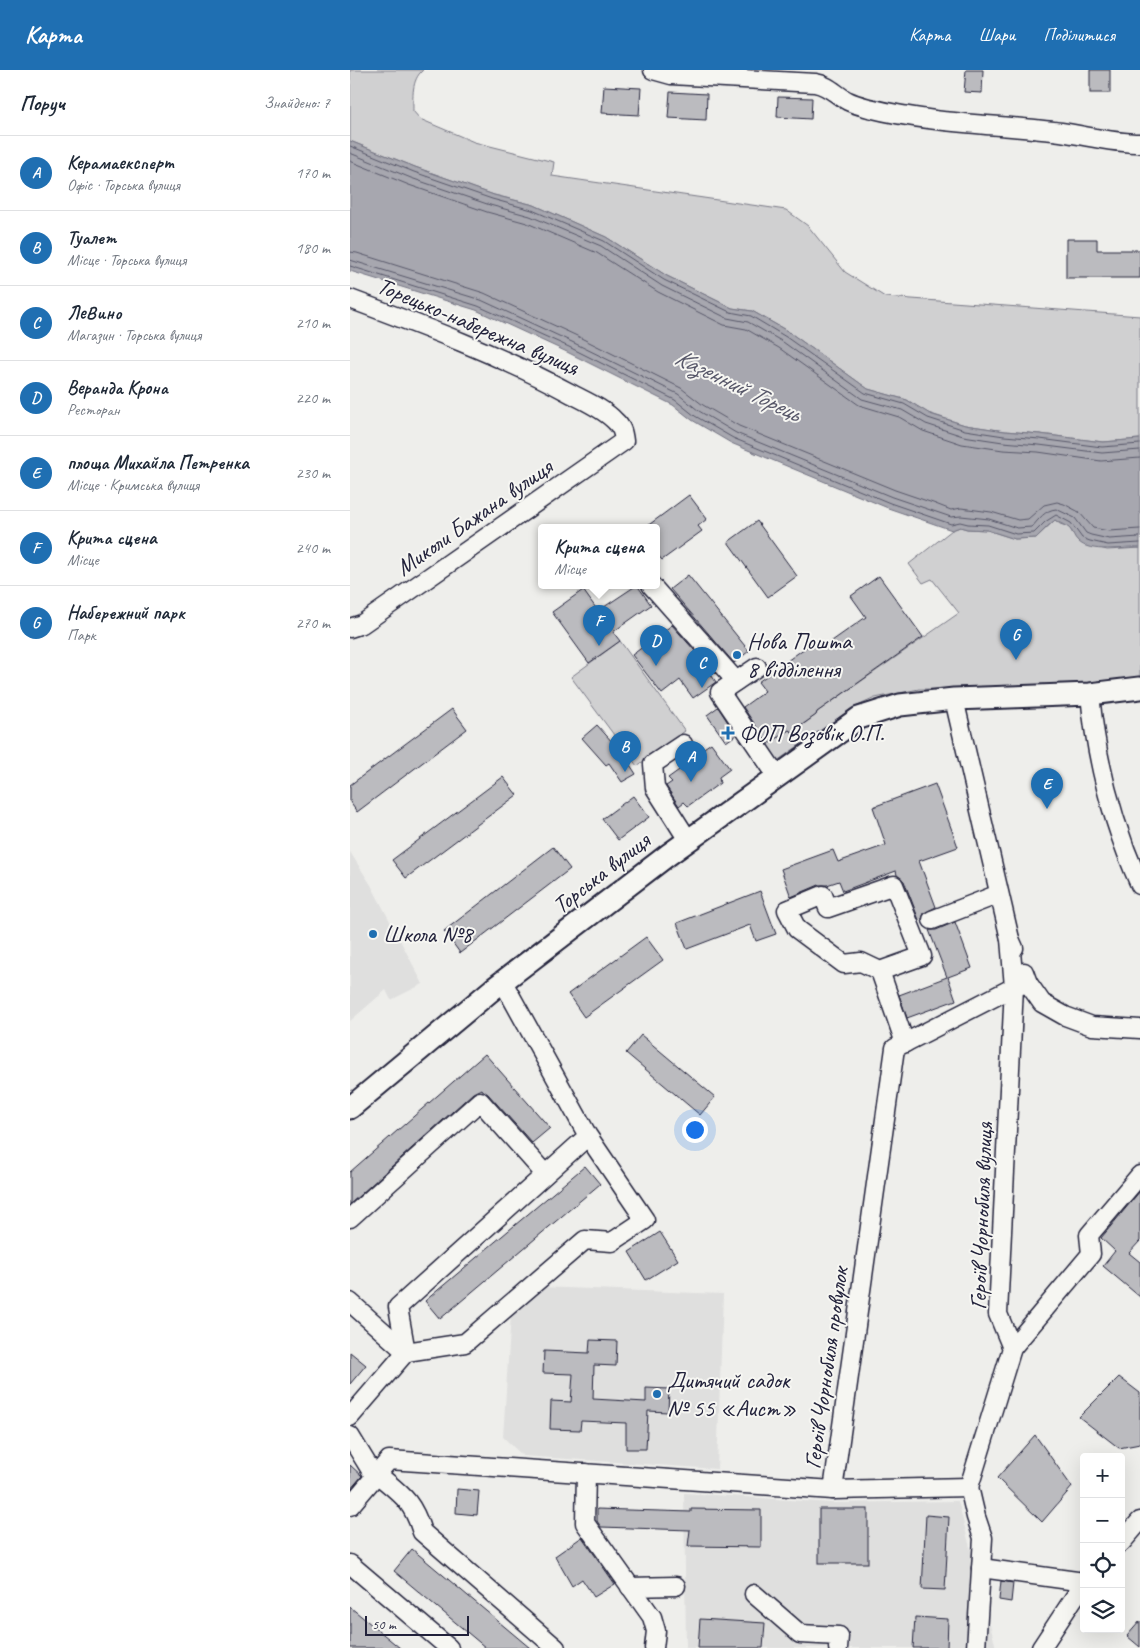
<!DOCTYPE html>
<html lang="uk">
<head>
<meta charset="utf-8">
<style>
  :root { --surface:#fff; --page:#f2f2f3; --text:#1f2937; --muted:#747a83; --line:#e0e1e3; --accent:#1f6fb2 }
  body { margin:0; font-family:Caveat,sans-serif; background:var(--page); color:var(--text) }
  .controls { position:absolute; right:15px; bottom:15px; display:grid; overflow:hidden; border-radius:5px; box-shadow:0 5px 20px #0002 }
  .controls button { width:45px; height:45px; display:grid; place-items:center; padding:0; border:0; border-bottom:1px solid var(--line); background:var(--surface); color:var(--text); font:25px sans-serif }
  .scale { position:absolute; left:15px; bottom:12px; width:104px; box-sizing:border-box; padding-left:5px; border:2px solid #22223b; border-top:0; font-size:14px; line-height:18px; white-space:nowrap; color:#22223b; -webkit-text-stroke:4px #f6f6f2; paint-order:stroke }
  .you { position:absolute; left:344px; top:1059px; width:18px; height:18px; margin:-12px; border:4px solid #fff; border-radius:50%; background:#1a73e8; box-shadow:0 0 0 8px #1a73e833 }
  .badge { display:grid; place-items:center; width:32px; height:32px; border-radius:50%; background:var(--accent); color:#fff; font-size:16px; font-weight:700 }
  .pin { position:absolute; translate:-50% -41px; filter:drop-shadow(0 1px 2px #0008) }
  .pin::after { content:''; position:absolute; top:26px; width:18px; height:15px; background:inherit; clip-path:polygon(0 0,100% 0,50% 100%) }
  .popup { position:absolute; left:188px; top:454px; width:122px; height:65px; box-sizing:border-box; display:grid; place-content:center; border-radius:5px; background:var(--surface); filter:drop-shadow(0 1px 4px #0005); font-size:16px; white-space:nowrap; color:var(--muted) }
  .popup b { font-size:19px; color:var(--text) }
  .popup::after { content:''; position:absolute; left:50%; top:100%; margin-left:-10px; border:10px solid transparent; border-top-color:var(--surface) }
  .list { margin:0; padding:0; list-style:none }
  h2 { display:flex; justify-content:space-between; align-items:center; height:65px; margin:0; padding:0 20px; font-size:21px }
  h2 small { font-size:16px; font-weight:400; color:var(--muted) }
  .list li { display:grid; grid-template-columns:32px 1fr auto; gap:15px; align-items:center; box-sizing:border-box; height:75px; padding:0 20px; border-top:1px solid var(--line) }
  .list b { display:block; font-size:19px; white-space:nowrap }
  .list p { margin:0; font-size:16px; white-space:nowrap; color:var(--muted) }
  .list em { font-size:16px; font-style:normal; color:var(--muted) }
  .icon { flex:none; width:28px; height:28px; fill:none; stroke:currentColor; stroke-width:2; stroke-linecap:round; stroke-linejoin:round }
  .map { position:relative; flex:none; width:790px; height:1578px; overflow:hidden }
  header { display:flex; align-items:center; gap:30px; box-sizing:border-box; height:70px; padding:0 25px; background:var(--accent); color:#fff }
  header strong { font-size:24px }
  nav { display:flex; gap:28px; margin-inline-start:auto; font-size:18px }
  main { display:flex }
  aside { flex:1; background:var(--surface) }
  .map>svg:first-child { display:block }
</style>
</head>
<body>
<header>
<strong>Карта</strong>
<nav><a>Карта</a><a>Шари</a><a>Поділитися</a></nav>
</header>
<main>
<aside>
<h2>Поруч<small>Знайдено: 7</small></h2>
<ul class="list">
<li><span class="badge">A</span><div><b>Керамаексперт</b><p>Офіс · Торська вулиця</p></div><em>170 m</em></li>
<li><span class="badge">B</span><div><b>Туалет</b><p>Місце · Торська вулиця</p></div><em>180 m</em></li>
<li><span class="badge">C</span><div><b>ЛеВино</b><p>Магазин · Торська вулиця</p></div><em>210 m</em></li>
<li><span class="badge">D</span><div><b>Веранда Крона</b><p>Ресторан</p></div><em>220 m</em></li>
<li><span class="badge">E</span><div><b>площа Михайла Петренка</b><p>Місце · Кримська вулиця</p></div><em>230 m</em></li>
<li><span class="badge">F</span><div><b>Крита сцена</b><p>Місце</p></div><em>240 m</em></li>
<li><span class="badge">G</span><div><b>Набережний парк</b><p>Парк</p></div><em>270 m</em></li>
</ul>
</aside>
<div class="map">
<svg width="790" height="1578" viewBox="0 0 790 1578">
  <rect width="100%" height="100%" fill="#eeeeeb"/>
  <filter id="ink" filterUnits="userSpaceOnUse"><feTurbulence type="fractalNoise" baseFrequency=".02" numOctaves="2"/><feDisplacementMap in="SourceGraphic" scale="10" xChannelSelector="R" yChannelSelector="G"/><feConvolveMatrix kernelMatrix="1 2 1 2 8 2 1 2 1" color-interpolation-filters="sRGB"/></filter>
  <g filter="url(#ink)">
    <!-- built -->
    <g fill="#dfdfde">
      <polygon points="0,782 21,815 73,914 41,930 36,920 0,951"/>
      <polygon points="190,1217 373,1224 367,1399 173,1386 153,1367 161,1244"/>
      <polygon points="334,1423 482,1433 608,1431 646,1578 336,1578"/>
    </g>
    <!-- green -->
    <g fill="#d0d0d1" stroke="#797986">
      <path d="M0 0H73C61 10 63 27 63 41L70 49 124 72 204 92 202 106 436 140 458 156 495 202 535 227 790 246V369L753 372 690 364 655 361 615 355 578 343 557 330 518 319 439 262 402 241 382 238 317 206 256 167 184 135 144 125 65 97 0 71Z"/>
      <polygon points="705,450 710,454 719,457 723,464 750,478 757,480 790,478 790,612 657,620 569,619 525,628 501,639 427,691 416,676 439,660 443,662 466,645 467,642 609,543 582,509 573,513 559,494 602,460 610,457 617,459 637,460 665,469 686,468"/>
      <polygon points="270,571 335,661 287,696 221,607"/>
    </g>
    <!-- water -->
    <path fill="#a7a7af" stroke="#727281" d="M0 71 65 97 144 125 184 135 256 167 317 206 382 238 402 241 439 262 518 319 557 330 580 344 615 355 655 361 690 364 753 372 790 369V478C774 477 740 484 728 471 724 468 723 461 719 458 715 455 709 453 705 450L698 456 686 468 665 469 637 460 617 459 610 457 602 460 538 438 381 373 342 350 323 335 217 282 126 240 0 201Z"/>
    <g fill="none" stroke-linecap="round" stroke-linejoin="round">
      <!-- shore -->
      <g stroke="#575769" stroke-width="1">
        <polyline points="0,76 64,102 142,129 182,140 254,171 314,210 380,242 401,246 436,267 515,323 554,334 578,348 615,360 654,366 690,369 752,377 790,374"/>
        <polyline points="0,83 61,108 140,135 180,146 251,176 312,216 377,248 398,252 433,272 512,329 552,340 576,354 613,366 653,372 689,375 752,383 790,380"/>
        <polyline points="0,91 59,115 137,142 177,153 247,183 308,222 374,255 396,259 429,278 509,335 549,347 573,361 612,374 653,380 688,382 751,391 790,388"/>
        <polyline points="0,182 7,183 134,223 225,265 331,318 353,335 389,356 545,420 583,433 601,440 611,438 641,442 668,450 678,449 694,435 707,432 714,434 729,442 743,458 759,461 790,459"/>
        <path d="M0 190 131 230 222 272 328 324 349 341 386 363 542 427 601 447 611 446 639 449 667 458 682 457C689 449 695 440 706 439L725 448 736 463 741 465 759 469 790 467"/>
        <polyline points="0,196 128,236 219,277 325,330 345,346 383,368 540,433 601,454 610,452 618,454 638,455 666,464 684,463 695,452 706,445 721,453 732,468 740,471 758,475 790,473"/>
      </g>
    </g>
    <!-- building -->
    <g fill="#bbbbbf" stroke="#22223b">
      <polygon points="616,0 633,0 632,23 614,22"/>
      <rect x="740" y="0" width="20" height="23"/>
      <polygon points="254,16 291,18 289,45 252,43"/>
      <polygon points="320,22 357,24 356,50 318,48"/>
      <polygon points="428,27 462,28 461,49 427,47"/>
      <polygon points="716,169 747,169 747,180 790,180 790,208 716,208"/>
      <polygon points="339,425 357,449 348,456 352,461 312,490 306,483 306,457 296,457"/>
      <polygon points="407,451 447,506 418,527 378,472"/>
      <polygon points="338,505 399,581 384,593 320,519"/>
      <polygon points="529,506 573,567 467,642 466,645 442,662 439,660 418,674 393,637 415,621 408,612 466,570 472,578 516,547 501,526"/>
      <polygon points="287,515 301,535 263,562 270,571 239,593 202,542 233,520 248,541"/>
      <polygon points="322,555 345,581 366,612 343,628 330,610 312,624 282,585"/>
      <polygon points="368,637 386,665 376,672 357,645"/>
      <polygon points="102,639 117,659 7,742 0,732 0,715"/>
      <polygon points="247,655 273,684 286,704 272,712 259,693 256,695 232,668"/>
      <polygon points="361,673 380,699 369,707 370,713 338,736 334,732 329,736 316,716 322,712 318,708 343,690 341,687"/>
      <polygon points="153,707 167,725 56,808 42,790"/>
      <polygon points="585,714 608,777 569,791 586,837 574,843 572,849 569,850 554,811 547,805 546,801 493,821 489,811 477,815 469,815 441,827 431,799 483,780 488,792 536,775 523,737"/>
      <polygon points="283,726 299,747 268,770 252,749"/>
      <polygon points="203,777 220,799 110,883 94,861"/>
      <polygon points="410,821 426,864 406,871 400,855 337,879 327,853"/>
      <polygon points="605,852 622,898 598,907 606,930 557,948 549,925 597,907 579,860 586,860"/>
      <polygon points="296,867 313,890 234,947 218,924"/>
      <polygon points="291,965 365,1027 350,1045 276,983"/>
      <polygon points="135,984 200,1058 182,1073 138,1024 131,1019 123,1023 0,1134 0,1102"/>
      <polygon points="235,1096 250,1114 90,1249 75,1231"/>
      <polygon points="790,1121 790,1171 779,1183 790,1192 790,1227 753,1196 765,1181 751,1168"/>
      <polygon points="310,1162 328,1190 296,1210 279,1182"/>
      <polygon points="240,1270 267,1271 266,1296 244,1295 243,1329 296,1332 296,1318 319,1319 318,1342 298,1341 296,1379 276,1379 276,1353 231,1351 230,1360 200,1359 201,1331 221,1332 223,1304 193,1303 194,1281 239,1283"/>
      <polygon points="0,1282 16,1295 0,1314"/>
      <polygon points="769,1307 790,1323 790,1374 769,1378 729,1347"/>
      <polygon points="685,1365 722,1417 692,1452 647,1408"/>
      <polygon points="0,1395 12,1406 0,1420"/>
      <polygon points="107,1419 129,1421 127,1445 106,1443"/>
      <polygon points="247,1439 341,1442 341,1439 411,1440 411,1477 338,1476 340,1460 251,1457 247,1451"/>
      <rect x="469" y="1439" width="49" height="54"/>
      <polygon points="576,1445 599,1447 595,1520 572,1519"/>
      <polygon points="232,1467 265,1514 244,1527 232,1509 222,1516 205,1486"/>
      <polygon points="62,1479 180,1578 136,1578 44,1501"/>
      <polygon points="651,1511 663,1513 661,1532 649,1530"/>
      <polygon points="0,1537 50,1578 0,1578"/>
      <polygon points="565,1547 598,1549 597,1578 563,1578"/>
      <polygon points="350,1549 415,1553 413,1578 348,1578"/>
      <polygon points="790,1551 790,1577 777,1566"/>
    </g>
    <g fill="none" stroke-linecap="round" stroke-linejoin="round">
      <!-- minor casing -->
      <g stroke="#22223b" stroke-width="21">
        <g id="minor">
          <path d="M303 0 321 5 465 13C479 15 486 25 498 31 504 34 512 36 519 38 582 54 647 54 711 62 738 66 763 73 790 73"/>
          <path d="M0 229C75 257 150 285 220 323 235 331 254 339 265 351 272 357 273 363 274 371L12 554 0 558"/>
          <polyline points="301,515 386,611"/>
          <polyline points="407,597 370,622 427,706"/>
          <path d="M740 624C746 690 763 755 790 815"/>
          <polyline points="604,629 660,869 664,878"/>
          <polyline points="333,674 303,694 305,718 338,770"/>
          <polyline points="582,850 649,824"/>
          <polyline points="530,901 511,892 494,894 447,859 437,840 473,825 478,838 544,815 572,886 530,901 555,973"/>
          <polyline points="674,902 678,913 692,933 715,946 742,956 790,959"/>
          <polyline points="153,912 238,1066 48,1237 56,1282 115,1273 235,1170 262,1172 295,1150 238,1066"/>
          <polyline points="0,1148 130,1031 195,1104"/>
          <polyline points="0,1232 56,1282 0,1347"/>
          <polyline points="662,1278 741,1184 739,1165 790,1105"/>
          <polyline points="0,1366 25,1407"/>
          <polyline points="236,1403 235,1453 302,1547 306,1561 304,1578"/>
          <path d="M27 1404C52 1425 62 1430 72 1462L206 1578"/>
          <polyline points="619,1417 662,1278 648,1244 664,917 660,869"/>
          <polyline points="619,1417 626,1447 633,1468 626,1578"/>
          <polyline points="483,1420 619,1417"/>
          <polyline points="0,1436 39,1390 483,1420 545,978 664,917 678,913"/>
          <polyline points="771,1473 790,1451"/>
          <polyline points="0,1494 99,1578"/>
          <polyline points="631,1498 734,1512"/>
          <polyline points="280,1517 326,1516"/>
          <polyline points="404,1524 450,1564 489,1566 488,1578"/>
          <polyline points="691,1578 724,1528 734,1516"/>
        </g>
      </g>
      <!-- major casing -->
      <g stroke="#22223b" stroke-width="25">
        <polyline id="major" points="0,1038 143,919 318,785 509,648 550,635 604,629 740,624 790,618"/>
      </g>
      <!-- minor -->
      <use href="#minor" stroke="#f6f6f2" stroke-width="18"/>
      <!-- major -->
      <use href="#major" stroke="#f6f6f2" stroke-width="21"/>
    </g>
  </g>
  <!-- markers -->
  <g fill="#1f6fb2" stroke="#f6f6f2" stroke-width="2">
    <circle cx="387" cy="585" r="5"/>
    <path d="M375.5 655.5h5v5h5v5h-5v5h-5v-5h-5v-5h5z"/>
    <circle cx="23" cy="864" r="5"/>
    <circle cx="307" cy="1324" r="5"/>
  </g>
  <g text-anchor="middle" stroke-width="4" stroke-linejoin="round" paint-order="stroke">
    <!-- street labels -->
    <g font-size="24" fill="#22223b" stroke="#f6f6f2">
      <text transform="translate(128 256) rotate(23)" y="8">Торецько-набережна вулиця</text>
      <text transform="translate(124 447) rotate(-35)" y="8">Миколи Бажана вулиця</text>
      <text transform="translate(251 803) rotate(-38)" y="8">Торська вулиця</text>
      <text transform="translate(631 1146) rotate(-88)" y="8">Героїв Чорнобиля вулиця</text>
      <text transform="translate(476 1298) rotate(-82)" y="8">Героїв Чорнобиля провулок</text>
    </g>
    <!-- poi labels -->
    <g font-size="24" fill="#22223b" stroke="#f6f6f2" text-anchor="start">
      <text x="397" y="579">Нова Пошта<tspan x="397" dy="28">8 відділення</tspan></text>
      <text x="389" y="671">ФОП Возовік О.П.</text>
      <text x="33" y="872">Школа №8</text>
      <text x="317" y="1318">Дитячий садок<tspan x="317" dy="28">№ 55 «Аист»</tspan></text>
    </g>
    <!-- water labels -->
    <g font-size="25" font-style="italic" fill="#575769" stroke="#f6f6f2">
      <text transform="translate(388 314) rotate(26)" y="9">Казенний Торець</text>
    </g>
  </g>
</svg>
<div class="controls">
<button>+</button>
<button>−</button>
<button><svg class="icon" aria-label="locate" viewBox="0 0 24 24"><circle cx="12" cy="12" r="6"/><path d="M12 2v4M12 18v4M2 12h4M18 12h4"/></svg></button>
<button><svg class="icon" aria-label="layers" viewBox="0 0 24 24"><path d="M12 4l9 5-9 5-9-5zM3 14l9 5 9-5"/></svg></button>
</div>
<div class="scale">50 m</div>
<div class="you"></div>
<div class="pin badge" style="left:341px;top:712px">A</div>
<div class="pin badge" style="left:275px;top:702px">B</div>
<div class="pin badge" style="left:352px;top:618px">C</div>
<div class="pin badge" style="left:306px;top:596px">D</div>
<div class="pin badge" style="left:697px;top:739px">E</div>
<div class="pin badge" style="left:249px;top:576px">F</div>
<div class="popup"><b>Крита сцена</b>Місце</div>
<div class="pin badge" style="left:666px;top:590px">G</div>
</div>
</main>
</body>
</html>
